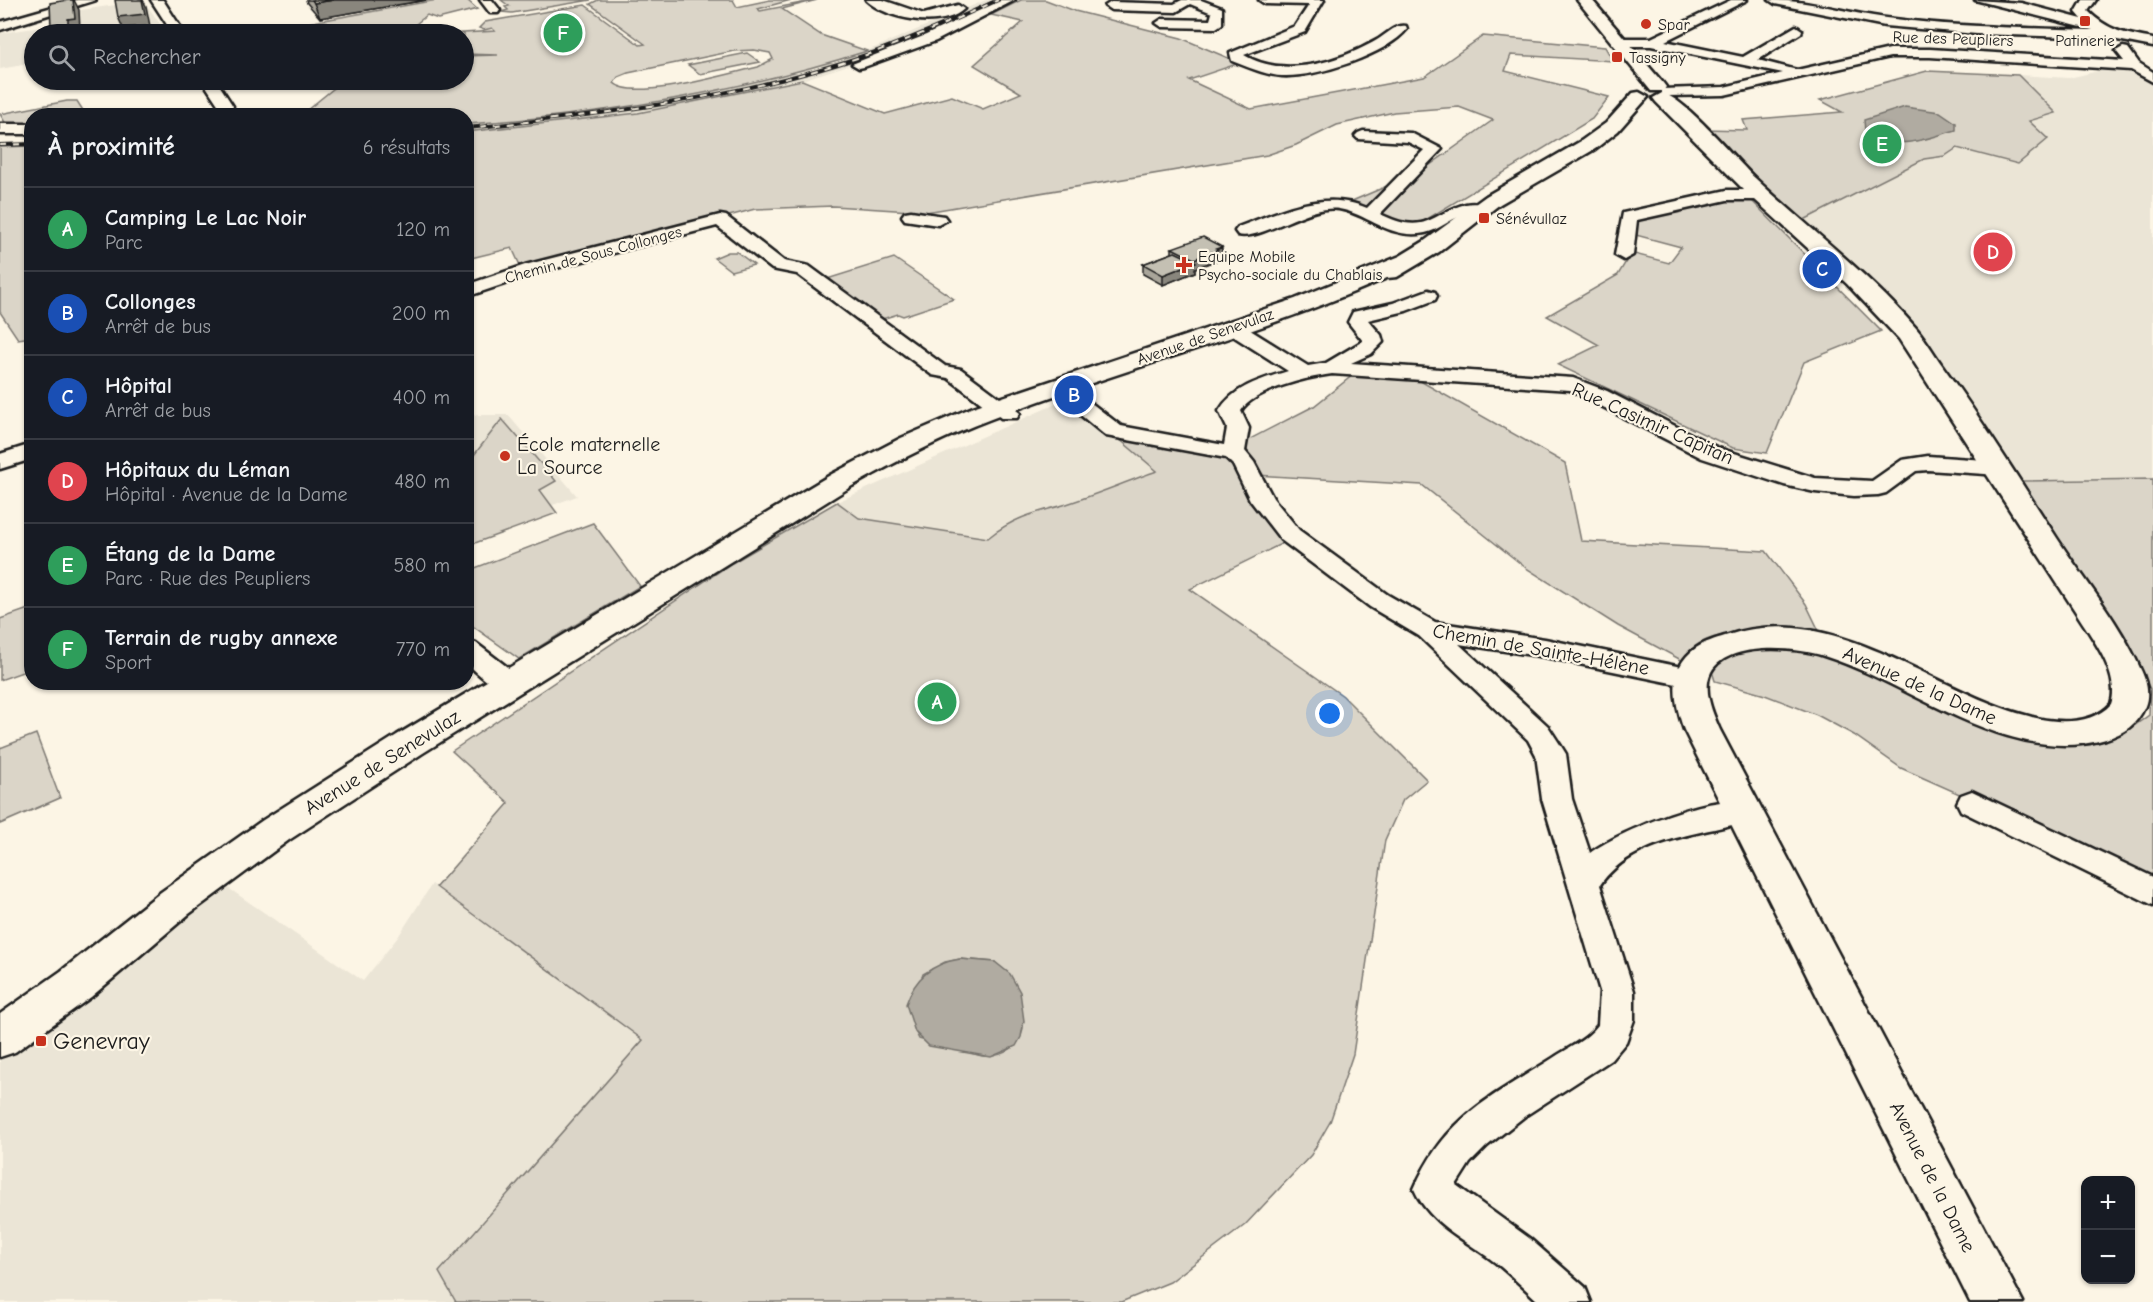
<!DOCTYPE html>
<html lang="fr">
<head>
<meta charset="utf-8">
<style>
  :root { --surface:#171b24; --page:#20242c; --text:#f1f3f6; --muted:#9ea1a6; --line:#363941; --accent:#c8321e }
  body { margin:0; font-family:"Comic Neue",sans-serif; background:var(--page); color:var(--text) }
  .controls { position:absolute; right:18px; bottom:18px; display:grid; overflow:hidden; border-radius:12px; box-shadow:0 2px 4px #0004 }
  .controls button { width:54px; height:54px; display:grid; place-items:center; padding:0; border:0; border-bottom:2px solid var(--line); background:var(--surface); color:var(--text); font:30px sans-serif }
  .you { position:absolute; left:1330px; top:714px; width:21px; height:21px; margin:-15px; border:4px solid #fff; border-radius:50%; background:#1a73e8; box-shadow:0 0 0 9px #1a73e833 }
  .badge { display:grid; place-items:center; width:39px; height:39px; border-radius:50%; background:var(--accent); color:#fff; font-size:20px; font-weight:700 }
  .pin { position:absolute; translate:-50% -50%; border:3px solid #fff; box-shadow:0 2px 6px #0006 }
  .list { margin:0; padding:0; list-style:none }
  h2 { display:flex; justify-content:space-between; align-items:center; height:78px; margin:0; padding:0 24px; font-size:26px }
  h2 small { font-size:20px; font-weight:400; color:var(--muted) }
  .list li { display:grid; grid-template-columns:39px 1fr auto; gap:18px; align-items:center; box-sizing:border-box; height:84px; padding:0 24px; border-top:2px solid var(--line) }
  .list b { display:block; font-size:22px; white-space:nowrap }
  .list p { margin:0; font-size:20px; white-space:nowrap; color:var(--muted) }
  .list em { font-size:20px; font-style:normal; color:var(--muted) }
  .icon { flex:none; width:33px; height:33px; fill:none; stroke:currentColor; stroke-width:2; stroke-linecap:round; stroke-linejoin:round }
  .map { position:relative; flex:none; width:2153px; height:1302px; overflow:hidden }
  .search { position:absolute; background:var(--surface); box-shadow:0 2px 4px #0004; left:24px; top:24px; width:450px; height:66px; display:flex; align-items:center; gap:15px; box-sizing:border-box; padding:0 21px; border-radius:33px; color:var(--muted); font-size:22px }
  .panel { position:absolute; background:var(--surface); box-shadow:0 2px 4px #0004; left:24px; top:108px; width:450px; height:582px; border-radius:24px }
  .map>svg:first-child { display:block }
</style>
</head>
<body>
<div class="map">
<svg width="2153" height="1302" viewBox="0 0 2153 1302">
  <rect width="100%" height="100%" fill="#fcf5e5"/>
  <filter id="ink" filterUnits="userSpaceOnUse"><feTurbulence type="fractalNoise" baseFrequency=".0167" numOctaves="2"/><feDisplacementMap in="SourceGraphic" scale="12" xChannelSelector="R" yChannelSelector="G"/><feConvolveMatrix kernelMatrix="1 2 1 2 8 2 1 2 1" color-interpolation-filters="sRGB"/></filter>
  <g filter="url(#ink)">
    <!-- built -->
    <g fill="#ebe5d6">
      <polygon points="986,0 1003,0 892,51 802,80 638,113 467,132 466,124 602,110 778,77 867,51"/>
      <polygon points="144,1 167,34 34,34 34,63 0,69 0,33 49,26 49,17 60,13"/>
      <polygon points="2103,70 2153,73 2153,479 2022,481 1937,360 1802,221 1924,159 1945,156 1957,148 2055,113 2018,75 2069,78"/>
      <polygon points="1058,403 1107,430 1158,471 1059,506 1037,511 1002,526 988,538 858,518 837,502"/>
      <polygon points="467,415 508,415 577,496 467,537"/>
      <polygon points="211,876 363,981 398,937 432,884 643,1040 439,1272 456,1302 0,1302 0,1047"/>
    </g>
    <!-- green -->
    <g fill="#dbd5c8" stroke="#7c7872" stroke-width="1.5" fill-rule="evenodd">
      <polygon points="437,0 467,0 477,9 438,19 427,15 405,33 245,34"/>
      <polygon points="501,0 591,0 512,13 501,12 508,10 505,7 509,6"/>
      <path d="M598 0H733L737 7 770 0H791L758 9 760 11 817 0 782 9 821 35 867 51C738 92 602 115 467 124L466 116 301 115 344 80H464V56L498 55 464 54V34H447L495 31 492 28 484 30 479 28 485 22 585 5 640 45 645 44 590 4ZM754 50 770 53 773 59 758 67C730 73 634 102 614 83L618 77 628 73 734 51Z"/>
      <polygon points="1021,0 1046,0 1075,11 1181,38 1240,63 1189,80 1251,109 1424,77 1483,36 1605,47 1613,61 1511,55 1505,71 1609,97 1592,119 1414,227 1345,204 1420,172 1493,120 1459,107 1394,112 1337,125 1296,145 1267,155 926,212 833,206 755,209 594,252 525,276 512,248 467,259 466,132 638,113 802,80 885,114 952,96 983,109 1021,93 974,65 1023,22 991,15"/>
      <polygon points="747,53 760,62 700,74 688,65"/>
      <polygon points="1927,71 2018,75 2056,113 2029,121 2048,139 2018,164 1957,148 1945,156 1924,159 1802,221 1705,129 1747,130 1743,120 1842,112 1820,100"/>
      <polygon points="67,101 77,101 86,115 32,116 31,125 7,126 0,114"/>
      <polygon points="31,146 31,337 18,339 0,312 0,147"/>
      <polygon points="1733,198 1749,198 1881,331 1804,362 1767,453 1733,448 1558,365 1599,345 1547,316 1618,275 1631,253 1669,263 1681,247 1632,234 1632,222 1641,216"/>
      <polygon points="728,252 737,252 754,265 731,271 714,258"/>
      <polygon points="894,258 954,299 903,316 898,314 879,320 827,279"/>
      <path d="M1353 375 1415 378 1565 463 1581 541 1766 551 1806 604 1822 637C1787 636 1724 624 1694 647 1690 650 1686 657 1683 661L1618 626 1526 568 1422 485 1256 475 1244 442 1314 406Z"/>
      <polygon points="502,419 556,481 540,490 557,513 467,546 467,464"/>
      <path d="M1118 438 1229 459 1283 543 1190 589 1343 696 1427 780 1403 800 1385 840 1353 1054 1330 1122 1311 1155 1245 1225 1170 1282 1121 1302H456L439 1272 643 1040 436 887 509 803 452 751 732 563 837 502 859 518 988 538C1011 519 1033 513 1060 506 1093 496 1125 482 1157 471ZM960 959 995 962C1001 976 1023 1009 1023 1022 1024 1046 1003 1058 982 1056L919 1039C906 1017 917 997 923 974L945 962Z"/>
      <polygon points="2153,479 2153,880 1901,768 1854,735 1817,715 1765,695 1715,681 1711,668 1726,656 1763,646 1815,650 2044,741 2068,745 2090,745 2124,733 2149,715 2150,689 2135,660 2053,537 2022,481"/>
      <polygon points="593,523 640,586 519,659 467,622 467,571"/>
      <polygon points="31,608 31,669 0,680 0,619"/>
      <polygon points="36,734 60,798 0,824 0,748"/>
    </g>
    <!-- water -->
    <g fill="#b0aba1" stroke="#75726c" stroke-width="1.5">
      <path d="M1905 107 1940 112 1956 123V130C1919 141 1900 151 1865 131L1864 120Z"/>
      <path d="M960 959 995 962 1010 974 1020 992 1024 1021 1021 1037 1016 1046 991 1057 929 1046 915 1032 906 1004C915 977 933 963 960 959Z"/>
    </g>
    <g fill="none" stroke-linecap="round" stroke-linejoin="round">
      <!-- minor casing -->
      <g stroke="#1c1c1c" stroke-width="5">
        <g id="minor">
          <polygon points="77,0 96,0 0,30 0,22"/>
          <polygon points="151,0 163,0 185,34 173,34"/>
          <polygon points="480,0 492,0 500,10 498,13 490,13"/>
          <path d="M866 0H883L924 14 958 5 964 9C942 30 886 19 866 0Z"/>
          <polygon points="999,0 1015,0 936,41 864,67 859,68 852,64 926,35"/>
          <polygon points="1182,0 1201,0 1222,8 1222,24 1216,28 1162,27 1156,23 1162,19 1210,20 1212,13 1190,4 1176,12 1111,10 1105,6 1111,2 1174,4"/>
          <path d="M1259 0H1324L1305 32 1244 55C1284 79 1339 62 1377 40 1386 35 1395 24 1406 26L1407 29C1386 55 1315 78 1282 76 1265 75 1248 67 1232 61L1230 53 1295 26 1309 5 1265 4Z"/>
          <polygon points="1731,0 1747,0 1665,41 1743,57 1796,26 1802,30 1801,33 1758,60 1797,70 1890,49 1930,49 2124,61 2116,51 2123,47 2128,48 2139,63 2153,72 2153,82 2131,70 1930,57 1890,57 1724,95 1667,96 1662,95 1662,89 1724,87 1783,73 1651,46 1619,46 1612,42 1619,38 1651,38"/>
          <path d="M1769 0C1809 0 1847 13 1886 18 1955 27 2024 28 2093 30L1975 0 2021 3 2082 19 2076 12 2083 0H2096L2088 11C2108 31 2126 34 2153 39V47L2107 38 1977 34 1885 26 1775 4Z"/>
          <polygon points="202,80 216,80 233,106 231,113 211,116 219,106"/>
          <rect x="0" y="124" width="32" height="10"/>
          <path d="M1363 131 1411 133 1442 149 1380 214C1393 220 1407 226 1421 223 1438 220 1471 190 1487 210 1481 218 1471 213 1462 216 1449 219 1440 230 1425 233 1389 240 1369 214 1339 209 1308 204 1262 241 1238 235L1235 231 1238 227C1279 212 1323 189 1367 208L1424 150 1408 142 1358 139 1355 136 1358 133Z"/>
          <polygon points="1727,190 1762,190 1770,195 1762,200 1727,200 1637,220 1633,255 1624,260 1615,255 1623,213"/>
          <polygon points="911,211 944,216 947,220 938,225 905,220 902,216 905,212"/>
          <polygon points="720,215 726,216 784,261 809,266 945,366 961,369 1020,413 1017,418 1001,418 948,378 932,375 797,274 772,269 717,226 537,273 466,297 466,285 525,265"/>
          <path d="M1428 290 1435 292 1437 296 1435 300 1406 311 1368 320 1381 335 1383 342 1371 354 1351 363 1573 378 1607 391 1718 448 1815 478 1872 481 1902 460 1928 456 1999 461 2007 463 2010 468 2007 473 1999 475 1928 470 1916 471 1886 493 1878 495 1854 496 1815 492 1784 485 1702 458 1570 390 1332 374C1309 377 1253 390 1241 411L1249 428 1245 451 1254 462 1273 498 1299 530 1388 595 1435 622 1545 639 1701 671 1705 678 1701 685 1691 687 1545 657 1459 644 1548 726 1561 746 1566 754 1572 799 1590 853C1622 830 1716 791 1754 803L1758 811 1754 819C1703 835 1634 836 1600 885L1634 991V1020L1626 1042 1611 1060 1525 1116 1487 1146 1470 1163 1456 1185 1529 1238 1585 1287 1591 1302H1539C1526 1290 1514 1278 1501 1267 1471 1242 1430 1226 1414 1189 1445 1117 1490 1098 1553 1058 1568 1048 1587 1040 1598 1025L1600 991 1542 799 1536 755 1528 740 1419 636 1370 607 1281 540 1250 500 1233 465 1226 458 1106 436 1067 404 1070 399H1086L1121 426 1224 445 1227 428 1219 411C1233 387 1262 379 1288 371L1225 331 1222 327 1225 323H1239L1308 366 1326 363 1363 341 1348 322 1353 312 1393 303Z"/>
          <polygon points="32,444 32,459 0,469 0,454"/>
          <path d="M466 640 476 643 519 676 523 683 519 690C498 696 482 676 466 663Z"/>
          <polygon points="1972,791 2153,877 2153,905 1961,811 1957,803 1961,795"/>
        </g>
      </g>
      <!-- major casing -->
      <g stroke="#1c1c1c" stroke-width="5">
        <g id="major">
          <polygon points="1577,0 1592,0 1663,83 1666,87 1663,91 1651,91"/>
          <path d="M1639 92 1648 97 1618 131 1595 149 1500 204 1439 252 1397 277 1387 278C1259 335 1122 368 991 419 943 437 897 461 852 486L423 753 289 840 189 914 91 997 15 1052 0 1057V1014L61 971 161 892 263 820 397 735 832 474 901 438 973 407 1295 299 1400 256 1423 242 1486 196 1581 141 1606 123 1633 93Z"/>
          <path d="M1662 93C1686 99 1734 158 1755 178 1808 228 1868 273 1916 328 1927 341 1936 357 1947 372 1986 426 2021 483 2057 538 2085 581 2119 621 2140 668 2146 680 2150 693 2145 706 2137 725 2124 733 2106 739 2009 768 1913 684 1824 656 1796 647 1728 641 1711 672 1702 690 1713 714 1720 730L2023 1302H1970L1684 730C1674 702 1667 668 1696 648 1705 642 1715 639 1725 636 1832 599 1927 688 2025 715 2051 723 2091 727 2111 704 2121 675 2092 638 2077 614L1899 339 1847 284 1743 189 1656 102 1653 98Z"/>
        </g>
      </g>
      <!-- minor -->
      <use href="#minor" fill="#fcf5e5" fill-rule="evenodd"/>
      <!-- major -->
      <use href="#major" fill="#fcf5e5" fill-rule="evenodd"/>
      <!-- rail casing -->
      <g stroke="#1c1c1c" stroke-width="4">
        <g id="rail">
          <path d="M466 128C603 115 742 98 872 53 915 37 957 19 998 0"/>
          <polyline points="0,145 32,144"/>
        </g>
      </g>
      <!-- rail -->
      <use href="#rail" stroke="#fcf5e5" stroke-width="2" stroke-dasharray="7" stroke-linecap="butt"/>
    </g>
    <!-- wall -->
    <g fill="#a9a59a" stroke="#1c1c1c" stroke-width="1.5">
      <polygon points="306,0 427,0 320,18 307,3"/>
      <polygon points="1172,248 1222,256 1218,258 1218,260 1195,268 1195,272 1163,285 1143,274 1143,264 1172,253"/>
    </g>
    <!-- shaded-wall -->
    <g fill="#89867d" stroke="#1c1c1c" stroke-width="1.5">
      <polygon points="74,0 79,10 80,30 74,31 74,34 55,34 51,26 68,19"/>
      <polygon points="142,0 143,0 146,6 150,26 123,28 118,17"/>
      <polygon points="334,0 427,0 320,18 314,3"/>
      <polygon points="1222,247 1222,256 1218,258 1218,260 1195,268 1195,272 1163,285 1163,275 1194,263 1194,259"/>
    </g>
    <!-- building -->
    <g fill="#c4c0b3" stroke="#1c1c1c" stroke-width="1.5">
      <polygon points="68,0 73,0 75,18 68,19 68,24 51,26 50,3"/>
      <polygon points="115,0 142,0 145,14 118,17"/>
      <polygon points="312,0 334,0 314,3"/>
      <polygon points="1203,237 1222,247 1216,249 1218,250 1194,259 1172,248"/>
      <polygon points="1175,252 1196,262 1163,275 1143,264"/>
    </g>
  </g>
  <!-- markers -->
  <g fill="#c8321e" stroke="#fcf5e5" stroke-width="2">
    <rect x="2079" y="15" width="12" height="12" rx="3"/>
    <circle cx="1646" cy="24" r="6"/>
    <rect x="1611" y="51" width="12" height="12" rx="3"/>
    <rect x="1478" y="212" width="12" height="12" rx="3"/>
    <path d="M1181 256h6v6h6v6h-6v6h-6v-6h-6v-6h6z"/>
    <circle cx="505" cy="456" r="6"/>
    <rect x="35" y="1035" width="12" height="12" rx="3"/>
  </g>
  <g text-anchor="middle" stroke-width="4.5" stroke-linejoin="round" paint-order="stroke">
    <!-- far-poi labels -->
    <g font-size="16" fill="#1c1c1c" stroke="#fcf5e5" text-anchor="start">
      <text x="1658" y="30">Spar</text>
      <text x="2085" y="46" text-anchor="middle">Patinerie</text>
      <text x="1629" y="63">Tassigny</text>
      <text x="1496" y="224">Sénévullaz</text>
      <text x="1198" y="262">Equipe Mobile<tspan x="1198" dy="18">Psycho-sociale du Chablais</tspan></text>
    </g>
    <!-- far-street labels -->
    <g font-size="16" fill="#1c1c1c" stroke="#fcf5e5">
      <text transform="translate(1953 38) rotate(2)" y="6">Rue des Peupliers</text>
      <text transform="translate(593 254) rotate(-15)" y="6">Chemin de Sous Collonges</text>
      <text transform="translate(1205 336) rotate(-19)" y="6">Avenue de Senevulaz</text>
    </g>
    <!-- street labels -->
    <g font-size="20" fill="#1c1c1c" stroke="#fcf5e5">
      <text transform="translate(1653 423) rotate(24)" y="7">Rue Casimir Capitan</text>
      <text transform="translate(1541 649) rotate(10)" y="7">Chemin de Sainte-Hélène</text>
      <text transform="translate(1920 685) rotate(24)" y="7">Avenue de la Dame</text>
      <text transform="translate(382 762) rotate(-32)" y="7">Avenue de Senevulaz</text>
      <text transform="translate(1933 1177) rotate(63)" y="7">Avenue de la Dame</text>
    </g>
    <!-- poi labels -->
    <g font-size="20" fill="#1c1c1c" stroke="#fcf5e5" text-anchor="start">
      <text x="517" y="451">École maternelle<tspan x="517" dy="23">La Source</tspan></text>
    </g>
    <!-- near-poi labels -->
    <g font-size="24" fill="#1c1c1c" stroke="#fcf5e5" text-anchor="start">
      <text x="53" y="1049">Genevray</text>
    </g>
  </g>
</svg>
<div class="controls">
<button>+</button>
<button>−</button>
</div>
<div class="you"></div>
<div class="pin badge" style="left:937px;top:702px;background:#2e9e5b">A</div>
<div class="pin badge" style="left:1074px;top:395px;background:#1a4fb4">B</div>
<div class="pin badge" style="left:1822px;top:269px;background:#1a4fb4">C</div>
<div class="pin badge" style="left:1993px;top:252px;background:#e0444e">D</div>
<div class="pin badge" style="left:1882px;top:144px;background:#2e9e5b">E</div>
<div class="pin badge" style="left:563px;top:33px;background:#2e9e5b">F</div>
<div class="search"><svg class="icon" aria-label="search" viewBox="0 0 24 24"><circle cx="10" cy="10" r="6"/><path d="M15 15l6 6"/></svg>Rechercher</div>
<section class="panel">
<h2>À proximité<small>6 résultats</small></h2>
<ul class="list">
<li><span class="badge" style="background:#2e9e5b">A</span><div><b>Camping Le Lac Noir</b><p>Parc</p></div><em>120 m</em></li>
<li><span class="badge" style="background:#1a4fb4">B</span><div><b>Collonges</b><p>Arrêt de bus</p></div><em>200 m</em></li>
<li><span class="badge" style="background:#1a4fb4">C</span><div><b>Hôpital</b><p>Arrêt de bus</p></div><em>400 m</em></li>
<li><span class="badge" style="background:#e0444e">D</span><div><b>Hôpitaux du Léman</b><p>Hôpital · Avenue de la Dame</p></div><em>480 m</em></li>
<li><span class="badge" style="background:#2e9e5b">E</span><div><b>Étang de la Dame</b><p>Parc · Rue des Peupliers</p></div><em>580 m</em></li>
<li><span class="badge" style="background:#2e9e5b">F</span><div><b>Terrain de rugby annexe</b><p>Sport</p></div><em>770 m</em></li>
</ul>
</section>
</div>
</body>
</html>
